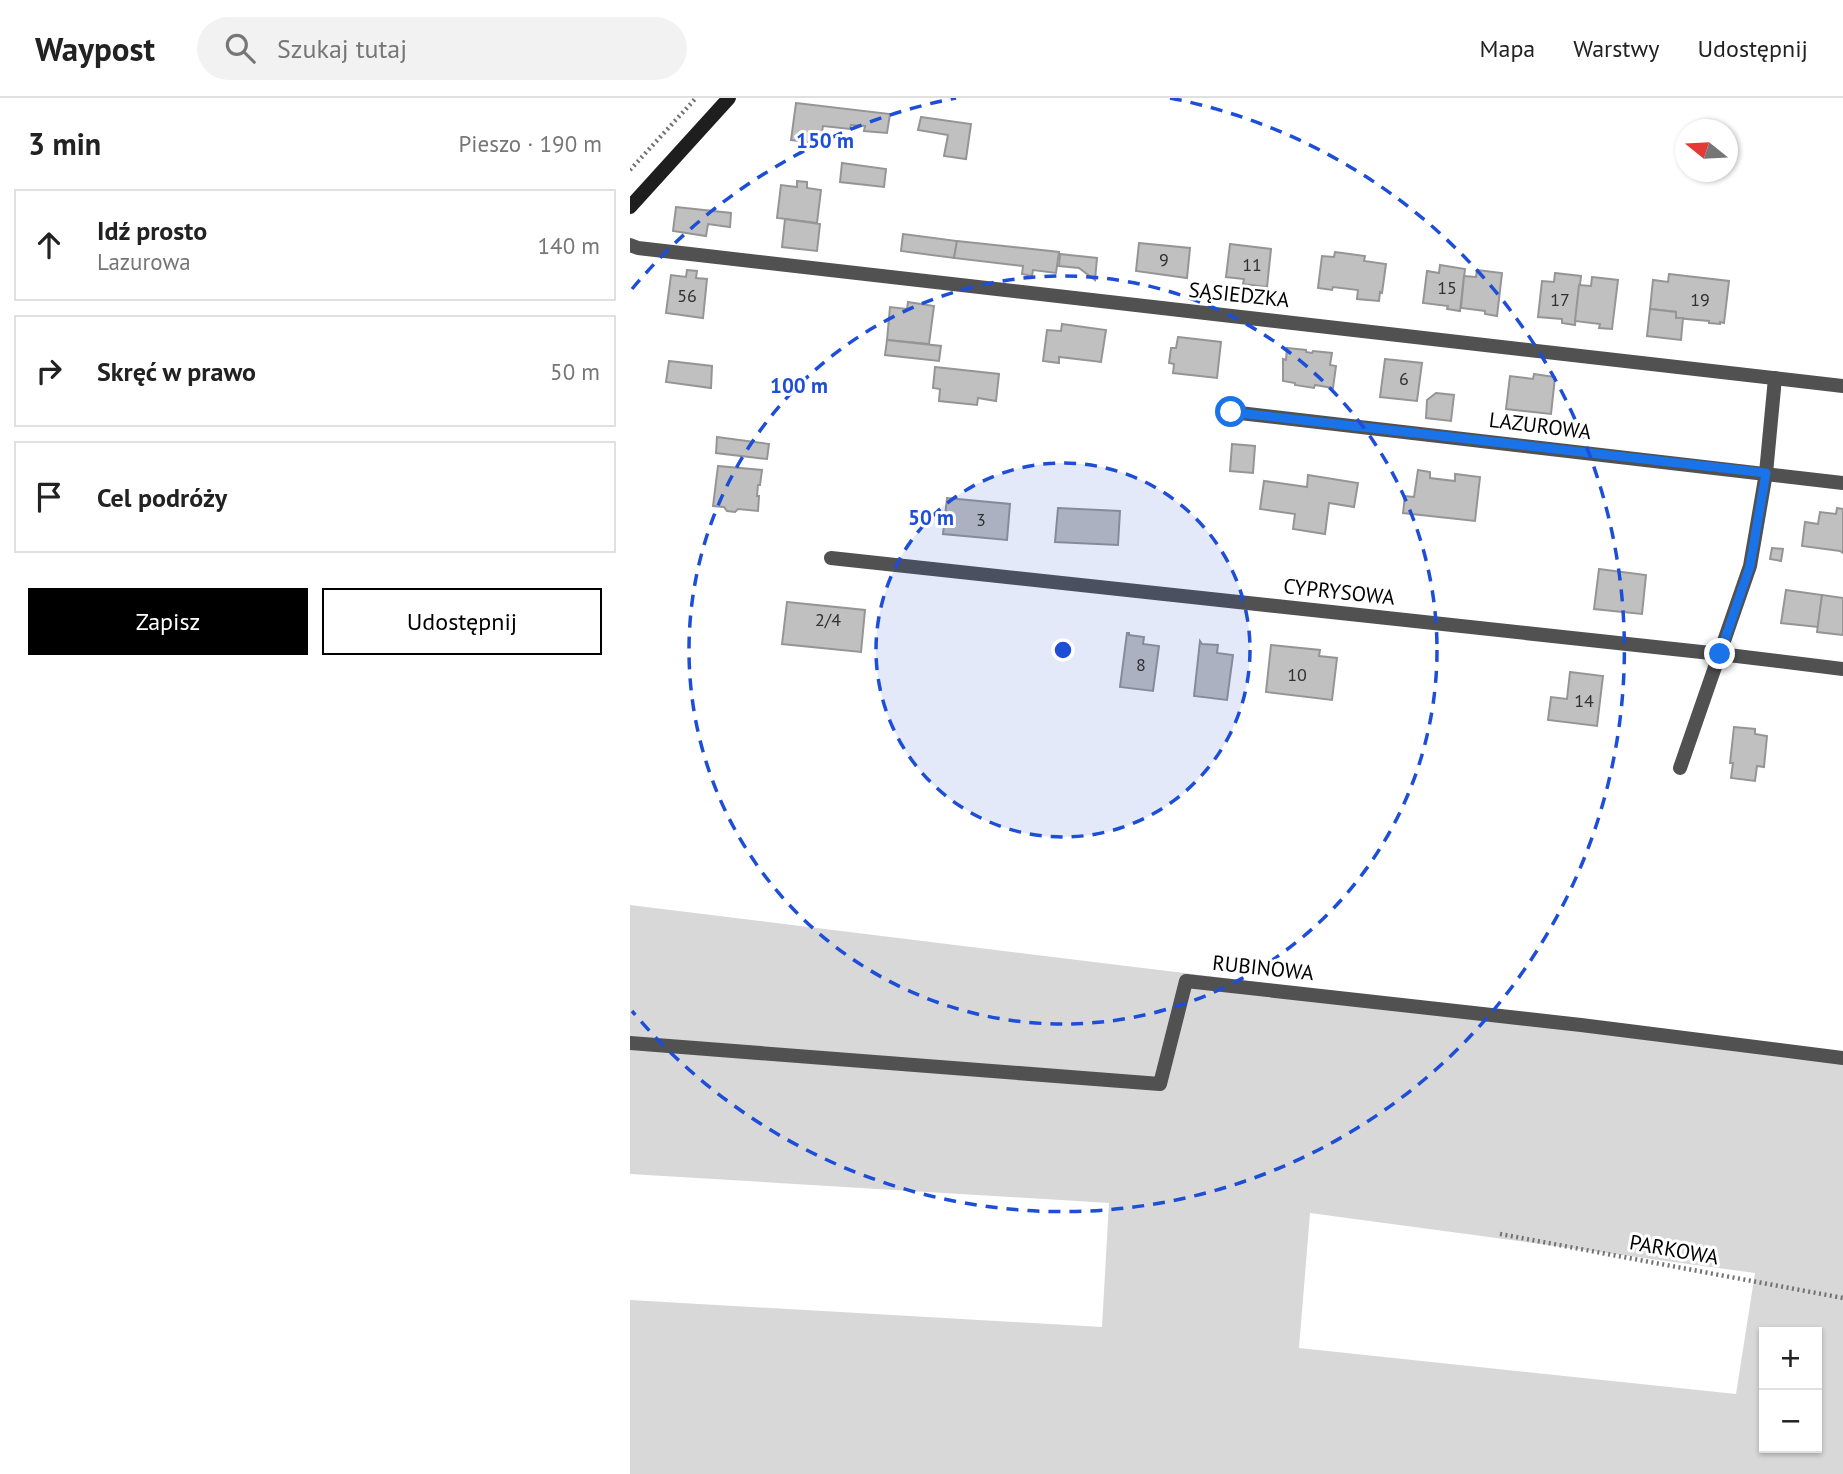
<!DOCTYPE html>
<html lang="pl">
<head>
<meta charset="utf-8">
<style>
  :root { --surface:#fff; --page:#f2f2f2; --text:#222; --muted:#767676; --line:#e0e0e0; --accent:#000 }
  body { margin:0; font-family:"PT Sans",sans-serif; background:var(--page); color:var(--text) }
  .controls { position:absolute; right:21px; bottom:21px; display:grid; overflow:hidden; border-radius:0px; box-shadow:0 2px 5px #0004 }
  .controls button { width:63px; height:63px; display:grid; place-items:center; padding:0; border:0; border-bottom:2px solid var(--line); background:var(--surface); color:var(--text); font:35px sans-serif }
  .compass { position:absolute; left:1045px; top:21px; width:63px; height:63px; border-radius:50%; background:var(--surface); box-shadow:0 2px 5px #0004; rotate:288deg }
  .stop { position:absolute; width:21px; height:21px; margin:-16px; border:5px solid #1a73e8; border-radius:50%; background:#fff }
  .stop.end { background:#1a73e8; border-color:#fff; box-shadow:0 2px 7px #0008 }
  .list { margin:0; padding:0; list-style:none }
  h2 { display:flex; justify-content:space-between; align-items:center; height:91px; margin:0; padding:0 28px; font-size:30px }
  h2 small { font-size:23px; font-weight:400; color:var(--muted) }
  .list li { display:grid; grid-template-columns:46px 1fr auto; gap:21px; align-items:center; box-sizing:border-box; height:112px; margin:0 14px 14px; padding:0 14px; border:2px solid var(--line); border-radius:0px }
  .list b { display:block; font-size:26px; white-space:nowrap }
  .list p { margin:0; font-size:23px; white-space:nowrap; color:var(--muted) }
  .list em { font-size:23px; font-style:normal; color:var(--muted) }
  .actions { display:flex; gap:14px; padding:21px 28px }
  .actions a { flex:1; padding:16px 0; border:2px solid var(--accent); border-radius:0px; text-align:center; font-size:24px; color:var(--accent) }
  .actions .main { background:var(--accent); color:#fff }
  .icon { flex:none; width:38px; height:38px; fill:none; stroke:currentColor; stroke-width:2; stroke-linecap:round; stroke-linejoin:round }
  .map { position:relative; flex:none; width:1213px; height:1376px; overflow:hidden }
  header { display:flex; align-items:center; gap:42px; box-sizing:border-box; height:98px; padding:0 35px; background:var(--surface); border-bottom:2px solid var(--line) }
  header strong { font-size:33px }
  nav { display:flex; gap:38px; margin-inline-start:auto; font-size:24px }
  .search { width:490px; height:63px; background:var(--page); display:flex; align-items:center; gap:18px; box-sizing:border-box; padding:0 24px; border-radius:38px; color:var(--muted); font-size:26px }
  main { display:flex }
  aside { flex:1; background:var(--surface) }
  .map>svg:first-child { display:block }
</style>
</head>
<body>
<header>
<strong>Waypost</strong>
<div class="search"><svg class="icon" aria-label="search" viewBox="0 0 24 24"><circle cx="10" cy="10" r="6"/><path d="M15 15l6 6"/></svg>Szukaj tutaj</div>
<nav><a>Mapa</a><a>Warstwy</a><a>Udostępnij</a></nav>
</header>
<main>
<aside>
<h2>3 min<small>Pieszo · 190 m</small></h2>
<ul class="list">
<li><svg class="icon" aria-label="ahead" viewBox="0 0 24 24"><path d="M12 20V5M6 11l6-6 6 6"/></svg><div><b>Idź prosto</b><p>Lazurowa</p></div><em>140 m</em></li>
<li><svg class="icon" aria-label="right" viewBox="0 0 24 24"><path d="M7 20v-9h11M14 6l5 5-5 5"/></svg><div><b>Skręć w prawo</b></div><em>50 m</em></li>
<li><svg class="icon" aria-label="arrive" viewBox="0 0 24 24"><path d="M6 21V4h12l-3 4 3 4H6"/></svg><div><b>Cel podróży</b></div></li>
</ul>
<div class="actions"><a class="main">Zapisz</a><a>Udostępnij</a></div>
</aside>
<div class="map">
<svg width="1213" height="1376" viewBox="0 0 1213 1376">
  <rect width="100%" height="100%" fill="#fff"/>
  <!-- green -->
  <path fill="#d8d8d8" fill-rule="evenodd" d="M0 807 1213 956V1376H0V1202L472 1229 479 1105 0 1076ZM680 1115 1125 1175 1106 1296 669 1250ZM1134 1234H1187V1350H1134Z"/>
  <!-- building -->
  <g fill="#c0c0c0" stroke="#959595" stroke-width="2">
    <polygon points="166,5 260,16 257,35 234,33 235,28 221,27 220,31 193,28 190,45 161,42"/>
    <polygon points="291,19 341,26 336,61 314,58 318,37 288,32"/>
    <polygon points="212,65 256,71 254,89 210,84"/>
    <polygon points="167,83 177,84 177,90 191,92 187,125 147,120 151,87 167,89"/>
    <polygon points="46,109 101,115 100,129 78,126 76,138 43,133"/>
    <polygon points="155,121 190,126 187,153 152,149"/>
    <polygon points="273,136 327,143 324,160 271,153"/>
    <polygon points="327,143 429,154 426,175 403,172 402,178 392,176 393,168 324,160"/>
    <polygon points="509,145 560,150 557,180 506,173"/>
    <polygon points="600,146 641,151 637,189 613,186 614,181 596,179"/>
    <polygon points="705,154 735,158 734,163 756,166 752,195 750,194 749,203 727,201 728,192 703,189 702,192 688,190 692,158 704,159"/>
    <polygon points="430,156 467,160 465,182 449,170 429,168"/>
    <polygon points="810,167 835,171 830,213 817,211 818,208 793,205 797,173 809,175"/>
    <polygon points="57,172 67,173 66,180 77,181 73,220 36,215 41,177 56,179"/>
    <polygon points="847,172 872,175 867,218 855,216 855,213 831,210 834,178 846,179"/>
    <polygon points="925,175 951,178 945,227 932,225 932,221 908,219 912,183 924,184"/>
    <polygon points="1039,176 1099,183 1094,225 1090,224 1090,226 1079,225 1079,223 1046,220 1046,214 1020,211 1023,182 1038,184"/>
    <polygon points="962,179 988,182 982,231 969,230 970,226 945,223 949,187 961,188"/>
    <polygon points="278,204 304,208 299,246 257,242 260,209 277,211"/>
    <polygon points="1020,211 1046,214 1046,220 1053,220 1051,242 1017,238"/>
    <polygon points="432,226 476,232 471,264 429,259 429,265 413,263 417,232 431,233"/>
    <polygon points="548,239 591,244 587,280 543,275 544,266 539,265 541,250 546,250"/>
    <polygon points="257,242 311,248 309,263 255,257"/>
    <polygon points="657,250 676,252 676,254 682,255 683,253 702,255 700,267 706,268 703,290 685,287 684,290 665,287 665,285 653,283 653,261 656,262"/>
    <polygon points="755,261 792,265 787,303 750,299"/>
    <polygon points="39,263 82,268 81,290 36,284"/>
    <polygon points="305,269 369,276 366,303 348,300 347,307 309,303 310,291 303,290"/>
    <polygon points="904,276 925,279 921,316 876,311 880,278 903,281"/>
    <polygon points="806,295 824,297 821,323 796,320 797,302"/>
    <polygon points="87,339 139,346 137,361 86,355"/>
    <polygon points="602,346 625,348 623,375 600,373"/>
    <polygon points="88,368 132,372 130,387 128,387 127,398 129,398 128,413 108,411 105,414 97,413 94,409 83,408"/>
    <polygon points="788,372 800,374 800,380 825,383 825,376 850,379 845,423 773,415 775,398 784,399"/>
    <polygon points="678,377 728,385 724,409 699,405 695,436 663,431 665,416 630,411 634,383 677,389"/>
    <polygon points="317,400 380,406 377,442 313,436"/>
    <polygon points="428,410 490,413 488,447 425,444"/>
    <polygon points="1207,410 1213,411 1213,455 1210,453 1172,448 1175,424 1188,426 1190,414 1206,416"/>
    <polygon points="1142,450 1153,451 1151,463 1140,461"/>
    <polygon points="969,471 1016,477 1012,516 964,511"/>
    <polygon points="1156,492 1192,497 1188,529 1151,525"/>
    <polygon points="1192,497 1213,500 1213,537 1187,534"/>
    <polygon points="157,504 235,512 231,554 152,546"/>
    <polygon points="497,535 499,535 499,537 514,539 513,546 529,548 523,593 490,589"/>
    <polygon points="570,543 572,546 588,547 587,555 603,557 597,602 564,598"/>
    <polygon points="641,547 690,552 689,558 707,560 702,602 636,594"/>
    <polygon points="940,574 973,578 967,628 918,622 921,599 937,601"/>
    <polygon points="1104,629 1125,631 1125,636 1137,638 1134,669 1127,668 1125,683 1101,680 1103,665 1100,665"/>
  </g>
  <g fill="none" stroke-linecap="round" stroke-linejoin="round">
    <!-- path -->
    <g stroke="#737373" stroke-width="4.5" stroke-dasharray="2 3.5" stroke-linecap="butt">
      <polyline points="0,72 66,0"/>
      <polyline points="870,1136 1213,1200"/>
    </g>
    <!-- street -->
    <g stroke="#515151" stroke-width="14">
      <polyline points="0,147 8,150 1213,288"/>
      <polyline points="601,314 1213,385"/>
      <polyline points="201,460 1090,556 1213,571"/>
      <polyline points="1050,670 1120,468 1136,375 1145,280"/>
      <polyline points="0,945 530,986 556,883 951,927 1213,960"/>
    </g>
    <!-- secondary -->
    <polyline stroke="#1e1e1e" stroke-width="14" points="0,109 99,0"/>
  </g>
  <g fill="none" stroke-linecap="round" stroke-linejoin="round">
    <!-- route -->
    <polyline stroke="#1a73e8" stroke-width="9" points="601,314 1136,375 1120,468 1090,556"/>
  </g>
  <!-- distance rings -->
  <circle cx="433" cy="552" r="187" fill="#1d4ed8" fill-opacity=".12"/>
  <g fill="none" stroke="#1d4ed8" stroke-width="3.5" stroke-dasharray="12 9">
    <circle cx="433" cy="552" r="187"/>
    <circle cx="433" cy="552" r="374"/>
    <path d="M2 191A562 562 0 0 1 326 0M540 0A562 562 0 1 1 2 913"/>
  </g>
  <g text-anchor="middle" stroke-width="6" stroke-linejoin="round" paint-order="stroke">
    <!-- number labels -->
    <g font-size="18" fill="#303030">
      <text x="534" y="168">9</text>
      <text x="622" y="173">11</text>
      <text x="817" y="196">15</text>
      <text x="57" y="204">56</text>
      <text x="930" y="208">17</text>
      <text x="1070" y="208">19</text>
      <text x="774" y="287">6</text>
      <text x="351" y="428">3</text>
      <text x="198" y="528">2/4</text>
      <text x="511" y="573">8</text>
      <text x="667" y="583">10</text>
      <text x="954" y="609">14</text>
    </g>
    <!-- street labels -->
    <g font-size="21" fill="#000" stroke="#fff">
      <text transform="translate(609 197) rotate(6)" y="7">SĄSIEDZKA</text>
      <text transform="translate(910 328) rotate(7)" y="7">LAZUROWA</text>
      <text transform="translate(709 494) rotate(6)" y="7">CYPRYSOWA</text>
      <text transform="translate(633 870) rotate(6)" y="7">RUBINOWA</text>
      <text transform="translate(1044 1152) rotate(10)" y="7">PARKOWA</text>
    </g>
  </g>
  <circle cx="433" cy="552" r="10" fill="#1d4ed8" stroke="#fff" stroke-width="3.5"/>
  <g font-size="21" text-anchor="middle" font-weight="bold" fill="#1d4ed8" stroke="#fff" stroke-width="6" stroke-linejoin="round" paint-order="stroke">
    <text x="195" y="50">150 m</text>
    <text x="169" y="295">100 m</text>
    <text x="301" y="427">50 m</text>
  </g>
</svg>
<div class="controls">
<button>+</button>
<button>−</button>
</div>
<svg class="compass" viewBox="-18 -18 36 36"><path d="M0-13l5 13h-10z" fill="#e53935"/><path d="M0 13l5-13h-10z" fill="#767676"/></svg>
<div class="stop" style="left:601px;top:314px"></div>
<div class="stop end" style="left:1090px;top:556px"></div>
</div>
</main>
</body>
</html>
